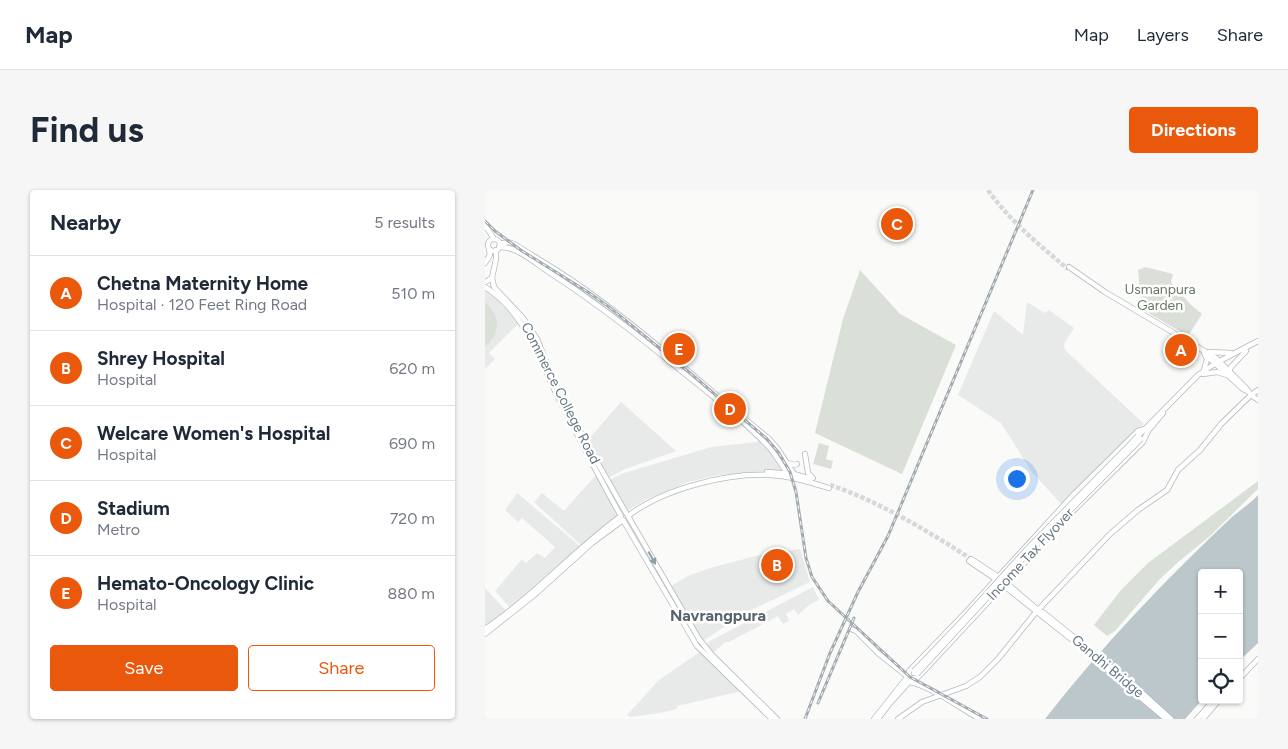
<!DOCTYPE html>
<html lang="en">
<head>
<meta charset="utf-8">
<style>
  :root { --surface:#fff; --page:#f6f6f7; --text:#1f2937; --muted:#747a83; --line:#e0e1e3; --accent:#ea580c }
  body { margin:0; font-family:Figtree,sans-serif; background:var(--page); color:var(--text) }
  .controls { position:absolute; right:15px; bottom:15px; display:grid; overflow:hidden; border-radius:5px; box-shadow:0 1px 4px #0004 }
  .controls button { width:45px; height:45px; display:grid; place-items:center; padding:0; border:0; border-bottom:1px solid var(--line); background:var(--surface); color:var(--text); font:25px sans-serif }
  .you { position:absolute; left:531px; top:288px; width:18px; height:18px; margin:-12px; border:4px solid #fff; border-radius:50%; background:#1a73e8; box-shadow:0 0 0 8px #1a73e833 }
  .badge { display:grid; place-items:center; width:32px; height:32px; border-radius:50%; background:var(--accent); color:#fff; font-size:16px; font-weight:700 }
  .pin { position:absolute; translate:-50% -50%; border:2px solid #fff; box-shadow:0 1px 5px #0006 }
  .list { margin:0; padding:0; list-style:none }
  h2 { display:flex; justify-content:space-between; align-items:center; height:65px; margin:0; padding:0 20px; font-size:21px }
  h2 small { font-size:16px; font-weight:400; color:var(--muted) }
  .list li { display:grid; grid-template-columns:32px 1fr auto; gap:15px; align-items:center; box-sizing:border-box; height:75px; padding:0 20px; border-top:1px solid var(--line) }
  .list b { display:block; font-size:19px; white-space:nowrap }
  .list p { margin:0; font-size:16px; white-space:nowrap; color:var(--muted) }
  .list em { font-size:16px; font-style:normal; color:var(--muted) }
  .actions { display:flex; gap:10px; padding:15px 20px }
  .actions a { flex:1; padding:11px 0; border:1px solid var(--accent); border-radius:5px; text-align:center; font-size:18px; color:var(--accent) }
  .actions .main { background:var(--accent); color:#fff }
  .icon { flex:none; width:28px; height:28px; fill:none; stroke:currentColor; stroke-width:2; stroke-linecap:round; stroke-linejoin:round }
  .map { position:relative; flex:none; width:773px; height:529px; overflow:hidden; border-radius:5px }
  header { display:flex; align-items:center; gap:30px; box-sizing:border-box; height:70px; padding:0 25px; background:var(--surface); border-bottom:1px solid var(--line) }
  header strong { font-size:24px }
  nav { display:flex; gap:28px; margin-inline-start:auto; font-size:18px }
  .intro { display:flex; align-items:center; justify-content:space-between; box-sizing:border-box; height:120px; padding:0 30px }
  h1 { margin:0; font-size:35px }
  .button { padding:12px 22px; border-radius:5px; background:var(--accent); color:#fff; font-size:18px; font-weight:700 }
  main { display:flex; gap:30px; padding:0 30px }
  aside { flex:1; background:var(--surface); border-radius:5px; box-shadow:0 1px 4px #0004 }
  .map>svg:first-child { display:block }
</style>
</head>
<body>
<header>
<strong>Map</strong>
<nav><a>Map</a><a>Layers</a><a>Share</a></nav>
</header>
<div class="intro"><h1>Find us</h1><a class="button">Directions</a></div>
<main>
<aside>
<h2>Nearby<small>5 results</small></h2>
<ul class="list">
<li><span class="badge">A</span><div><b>Chetna Maternity Home</b><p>Hospital · 120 Feet Ring Road</p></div><em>510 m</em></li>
<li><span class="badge">B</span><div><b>Shrey Hospital</b><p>Hospital</p></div><em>620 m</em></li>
<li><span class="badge">C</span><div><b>Welcare Women's Hospital</b><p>Hospital</p></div><em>690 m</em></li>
<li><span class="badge">D</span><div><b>Stadium</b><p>Metro</p></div><em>720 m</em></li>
<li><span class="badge">E</span><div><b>Hemato-Oncology Clinic</b><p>Hospital</p></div><em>880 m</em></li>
</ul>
<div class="actions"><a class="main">Save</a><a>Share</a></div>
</aside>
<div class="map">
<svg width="773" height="529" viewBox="0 0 773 529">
  <rect width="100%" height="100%" fill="#fafaf8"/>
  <!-- built -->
  <g fill="#e8e9e9">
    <polygon points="0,99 8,105 34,133 4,163 10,169 0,179"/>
    <polygon points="542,112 560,123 564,120 589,138 579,154 580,160 659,234 577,315 547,282 516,233 473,205 509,121 538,145"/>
    <polygon points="136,212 191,261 138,280 123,288 103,250"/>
    <polygon points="275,249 287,261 299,281 283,281 233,285 203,292 160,310 142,321 124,290 139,283 226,257 272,252"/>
    <polygon points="111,285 133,326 96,355 49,312 57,303 79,321"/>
    <polygon points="32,303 95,356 25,418 10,401 37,369 41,373 52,363 60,368 70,357 37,328 33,332 20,320"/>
    <polygon points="315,359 325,392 260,423 218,451 186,396 203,386 225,378 275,365"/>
    <polygon points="328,397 334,410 325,414 313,425 309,419 301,424 304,431 298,434 293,426 244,452 240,452 227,464 220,456 225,451"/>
    <polygon points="0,398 22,422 0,438"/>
    <polygon points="215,462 257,501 192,516 192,519 174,523 145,527 142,525 174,490"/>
  </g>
  <!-- green -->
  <g fill="#dadfd7">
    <path d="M660 77 688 84 686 92 706 115 717 124 703 146 665 124C653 112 655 95 653 80Z"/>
    <polygon points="375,80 415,124 471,155 417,284 330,243 358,129"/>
    <path d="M0 112C16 127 16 142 0 157Z"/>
    <polygon points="334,253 344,256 341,269 348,271 346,279 328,274"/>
    <polygon points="773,291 773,299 725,346 691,374 674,390 630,441 622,446 609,435 636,400 663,373"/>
  </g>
  <!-- water -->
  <path fill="#bbc7cb" d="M773 305V453L754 471V383H717V510L700 529H560C616 457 680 390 747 327 755 320 765 314 773 305Z"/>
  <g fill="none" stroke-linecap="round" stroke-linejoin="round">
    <!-- major-tunnel -->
    <g stroke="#d5d9db" stroke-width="4.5" stroke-dasharray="4.5 2" stroke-linecap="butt">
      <path d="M503 0C525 31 554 55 583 79"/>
      <path d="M345 295C391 310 445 342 486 369"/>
    </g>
    <!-- major casing -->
    <g stroke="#b5babe" stroke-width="6">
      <g id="major">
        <polyline points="0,35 9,49"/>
        <circle cx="9" cy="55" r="6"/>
        <path d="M15 54 23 52 29 54C56 71 84 87 109 106 170 150 225 201 283 248L292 258 309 284"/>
        <path d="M14 57C32 56 50 73 64 82 110 112 153 145 195 180 224 203 253 226 279 252 291 262 297 280 307 287"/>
        <polyline points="0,73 5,65 4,59"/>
        <polyline points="7,88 9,97 38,128 52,149 70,193 98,247 141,323"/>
        <polyline points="0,92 7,88 11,69 11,60"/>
        <path d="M0 97C40 122 53 168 73 207 94 247 114 288 136 326 88 361 49 406 0 439"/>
        <polyline points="724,162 746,163"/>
        <polyline points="719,163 722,169 719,180"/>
        <polyline points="722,166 758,199 762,201"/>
        <polyline points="744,182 746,177 761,161"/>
        <polyline points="718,184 732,182 742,185"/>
        <polyline points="773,200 766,205 773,210"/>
        <polyline points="662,242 678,223"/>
        <polyline points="653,246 713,185 731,173 773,151"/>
        <polyline points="320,264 323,283 328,288"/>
        <polyline points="303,273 309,275 312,274"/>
        <polyline points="282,282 309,284 326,289"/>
        <polyline points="486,369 518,390 553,420 559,423 654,500 686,529"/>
        <polyline points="484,371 512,390"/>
        <polyline points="518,395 586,449 681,529"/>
        <polyline points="553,420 625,344 653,320 682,300 693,280 715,260 737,233 766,205 761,198 731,168 620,102 584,77"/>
        <polyline points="366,439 371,441 394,464 423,487"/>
        <polyline points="0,444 48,406 107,353 138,330 212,456 287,529"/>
        <polyline points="424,486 424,481 482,421 590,303 653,241 660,239"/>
        <polyline points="428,488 432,488 436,484 586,323 658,252 663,241"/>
        <polyline points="754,489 773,469"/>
        <path d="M425 492C445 496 476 518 494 529"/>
        <path d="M292 529 227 465 214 449 143 326C178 299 240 283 284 285 305 286 324 292 344 298"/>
        <polyline points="389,529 424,485"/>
        <polyline points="393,529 405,513 426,490"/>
        <polyline points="413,529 437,512 481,496 495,487 513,469 551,422"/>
        <polyline points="712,529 729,510"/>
        <polyline points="718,529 734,510"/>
      </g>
    </g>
    <!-- major -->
    <use href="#major" stroke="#fff" stroke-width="4.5"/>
    <!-- rail casing -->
    <g stroke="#a2aab0" stroke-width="3">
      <g id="rail">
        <polyline points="0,31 10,41 37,61 103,102 124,117 205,183 282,249 294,263 305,282 311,302 321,368 327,387 343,411 425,487 502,529"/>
        <polyline points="333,513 369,428"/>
        <polyline points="320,529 345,463 373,402 403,346 548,0"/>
      </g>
    </g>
    <!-- rail -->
    <use href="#rail" stroke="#fff" stroke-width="1" stroke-dasharray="4" stroke-linecap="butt"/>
    <!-- major-bridge casing -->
    <g stroke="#b5babe" stroke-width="6" stroke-linecap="butt">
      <g id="major-bridge">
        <polyline points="429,481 475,433 543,358 653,246"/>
        <polyline points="432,484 546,360 656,249"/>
      </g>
    </g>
    <!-- major-bridge -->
    <use href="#major-bridge" stroke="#fff" stroke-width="4.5"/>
  </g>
  <!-- one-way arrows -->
  <defs><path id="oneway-solid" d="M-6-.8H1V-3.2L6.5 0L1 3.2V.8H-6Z" transform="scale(1.25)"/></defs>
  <use fill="#939fa8" href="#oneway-solid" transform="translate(167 368) rotate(61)"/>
  <g text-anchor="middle" stroke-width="5" stroke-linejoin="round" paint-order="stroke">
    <!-- park labels -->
    <g font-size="14" fill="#687a64" stroke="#fff">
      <text x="675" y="104">Usmanpura<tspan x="675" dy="16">Garden</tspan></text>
    </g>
    <!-- street labels -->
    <g font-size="14" fill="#657683" stroke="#fff">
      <text transform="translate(76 203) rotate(63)" y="5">Commerce College Road</text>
      <text transform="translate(545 364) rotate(-47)" y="5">Income Tax Flyover</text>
      <text transform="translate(623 476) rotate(40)" y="5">Gandhi Bridge</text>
    </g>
    <!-- quarter labels -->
    <g font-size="16" font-weight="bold" fill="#57646e" stroke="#fff">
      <text x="233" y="431">Navrangpura</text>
    </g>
  </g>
</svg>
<div class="controls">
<button>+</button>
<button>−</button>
<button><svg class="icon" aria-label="locate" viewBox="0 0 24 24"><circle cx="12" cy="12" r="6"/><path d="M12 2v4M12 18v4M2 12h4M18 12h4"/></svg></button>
</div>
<div class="you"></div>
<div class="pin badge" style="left:696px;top:160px">A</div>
<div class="pin badge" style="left:292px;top:375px">B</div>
<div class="pin badge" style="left:412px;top:34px">C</div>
<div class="pin badge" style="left:245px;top:219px">D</div>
<div class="pin badge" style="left:194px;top:159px">E</div>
</div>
</main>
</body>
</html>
